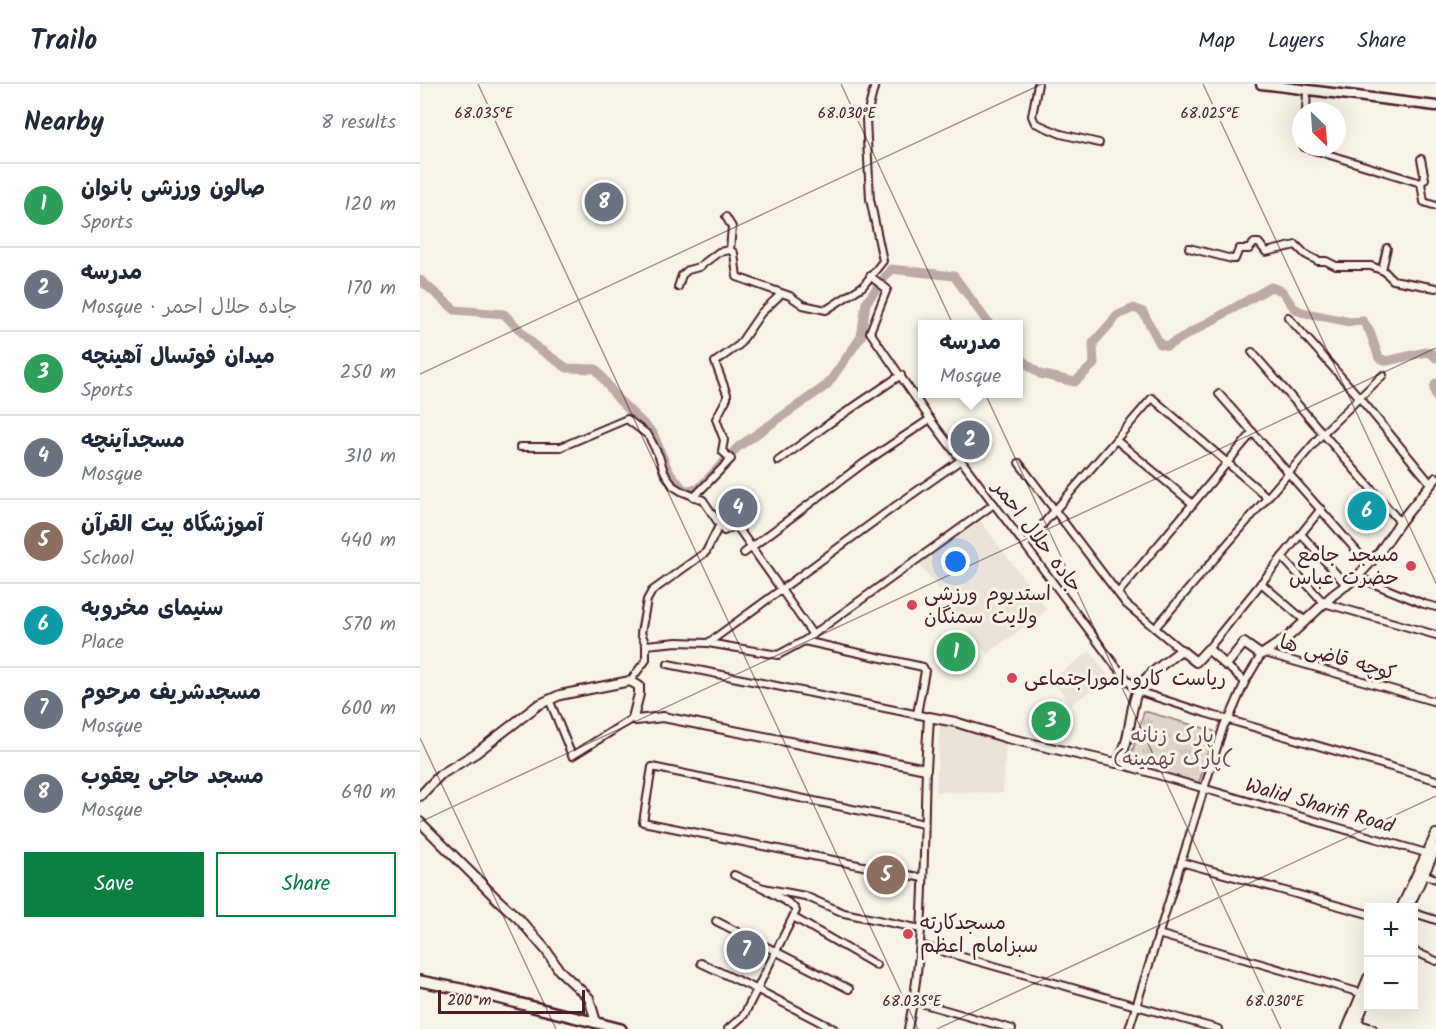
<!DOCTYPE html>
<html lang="en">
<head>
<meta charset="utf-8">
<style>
  :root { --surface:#fff; --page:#f6f6f7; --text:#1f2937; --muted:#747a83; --line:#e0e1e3; --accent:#0b8043 }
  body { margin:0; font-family:Kalam,"Playpen Sans Arabic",sans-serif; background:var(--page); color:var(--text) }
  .controls { position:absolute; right:18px; bottom:18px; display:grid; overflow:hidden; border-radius:0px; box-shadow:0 6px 24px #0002 }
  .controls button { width:54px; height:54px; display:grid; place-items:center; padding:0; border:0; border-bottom:2px solid var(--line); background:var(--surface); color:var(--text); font:30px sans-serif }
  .compass { position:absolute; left:872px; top:18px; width:54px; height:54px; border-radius:50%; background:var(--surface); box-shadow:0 6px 24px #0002; rotate:155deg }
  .scale { position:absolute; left:18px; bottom:15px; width:147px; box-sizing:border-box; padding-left:6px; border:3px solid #4a1f2b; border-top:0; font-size:16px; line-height:21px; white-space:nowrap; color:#4a1f2b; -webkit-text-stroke:4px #f7f3e8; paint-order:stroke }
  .you { position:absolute; left:536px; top:478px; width:21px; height:21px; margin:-15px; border:4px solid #fff; border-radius:50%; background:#1a73e8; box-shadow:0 0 0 9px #1a73e833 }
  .badge { display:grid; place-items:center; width:39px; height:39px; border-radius:50%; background:var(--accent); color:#fff; font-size:20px; font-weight:700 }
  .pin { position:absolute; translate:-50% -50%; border:3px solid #fff; box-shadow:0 2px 6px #0006 }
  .popup { position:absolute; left:498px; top:236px; width:105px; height:78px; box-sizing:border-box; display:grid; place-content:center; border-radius:0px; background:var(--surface); filter:drop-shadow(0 2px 4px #0005); font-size:20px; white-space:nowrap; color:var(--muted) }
  .popup b { font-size:22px; color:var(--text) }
  .popup::after { content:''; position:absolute; left:50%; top:100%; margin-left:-12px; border:12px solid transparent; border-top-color:var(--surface) }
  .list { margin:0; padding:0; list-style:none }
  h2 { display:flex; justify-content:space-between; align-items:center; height:78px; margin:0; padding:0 24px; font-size:26px }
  h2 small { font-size:20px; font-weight:400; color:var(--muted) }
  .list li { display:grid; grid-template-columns:39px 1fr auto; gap:18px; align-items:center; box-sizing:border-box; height:84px; padding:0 24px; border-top:2px solid var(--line) }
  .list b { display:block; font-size:22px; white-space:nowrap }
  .list p { margin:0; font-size:20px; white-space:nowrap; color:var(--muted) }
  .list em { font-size:20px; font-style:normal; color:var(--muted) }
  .actions { display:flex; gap:12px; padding:18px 24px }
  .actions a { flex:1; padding:14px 0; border:2px solid var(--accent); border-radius:0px; text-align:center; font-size:21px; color:var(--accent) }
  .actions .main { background:var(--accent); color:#fff }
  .map { position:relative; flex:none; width:1016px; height:945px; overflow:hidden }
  header { display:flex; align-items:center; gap:36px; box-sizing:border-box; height:84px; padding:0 30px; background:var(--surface); border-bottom:2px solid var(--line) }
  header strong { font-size:28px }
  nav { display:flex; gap:33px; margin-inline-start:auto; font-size:21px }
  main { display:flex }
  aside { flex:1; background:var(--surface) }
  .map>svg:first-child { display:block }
</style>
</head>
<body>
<header>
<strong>Trailo</strong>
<nav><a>Map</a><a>Layers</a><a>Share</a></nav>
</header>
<main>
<aside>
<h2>Nearby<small>8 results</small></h2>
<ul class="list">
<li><span class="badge" style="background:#2e9e5b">1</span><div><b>صالون ورزشی بانوان</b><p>Sports</p></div><em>120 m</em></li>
<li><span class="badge" style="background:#6b7280">2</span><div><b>مدرسه</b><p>Mosque · جاده حلال احمر</p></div><em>170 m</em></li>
<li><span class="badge" style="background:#2e9e5b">3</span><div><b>میدان فوتسال آهینچه</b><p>Sports</p></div><em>250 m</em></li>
<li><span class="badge" style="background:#6b7280">4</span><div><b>مسجدآینچه</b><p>Mosque</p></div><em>310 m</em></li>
<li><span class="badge" style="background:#8d6e63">5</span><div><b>آموزشگاه بیت القرآن</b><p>School</p></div><em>440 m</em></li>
<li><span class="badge" style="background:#0f9aa8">6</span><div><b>سنیمای مخروبه</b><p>Place</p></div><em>570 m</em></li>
<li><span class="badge" style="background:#6b7280">7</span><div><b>مسجدشریف مرحوم</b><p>Mosque</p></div><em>600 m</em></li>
<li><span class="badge" style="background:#6b7280">8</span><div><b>مسجد حاجی یعقوب</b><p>Mosque</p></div><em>690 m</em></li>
</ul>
<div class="actions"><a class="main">Save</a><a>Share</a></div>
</aside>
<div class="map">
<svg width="1016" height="945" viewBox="0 0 1016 945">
  <defs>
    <pattern id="grass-tufts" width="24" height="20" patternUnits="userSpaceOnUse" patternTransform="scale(1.5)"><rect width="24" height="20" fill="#ded4cc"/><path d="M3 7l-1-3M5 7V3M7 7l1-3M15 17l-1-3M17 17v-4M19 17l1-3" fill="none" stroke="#c0b6af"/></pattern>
  </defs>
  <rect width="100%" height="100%" fill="#f7f3e8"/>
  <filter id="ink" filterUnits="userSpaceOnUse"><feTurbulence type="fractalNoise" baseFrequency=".0167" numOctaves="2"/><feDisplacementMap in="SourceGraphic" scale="12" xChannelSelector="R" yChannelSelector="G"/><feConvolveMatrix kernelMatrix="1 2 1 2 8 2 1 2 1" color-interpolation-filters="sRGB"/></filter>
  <g filter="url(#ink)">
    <!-- built -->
    <g fill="#eae3da">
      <polygon points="558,434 627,526 567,570 498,478"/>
      <polygon points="670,567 689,593 651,621 632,595"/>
      <polygon points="520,641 586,658 583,709 516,708"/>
    </g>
    <!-- grass -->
    <polygon fill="url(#grass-tufts)" stroke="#947a7c" stroke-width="1.5" points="724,627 794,647 779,699 709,679"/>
    <!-- pitch -->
    <polygon fill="#ded4cc" stroke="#947a7c" stroke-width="1.5" points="627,621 644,626 635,654 618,649"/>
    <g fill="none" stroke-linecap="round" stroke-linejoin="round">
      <!-- river -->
      <g stroke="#bcaaa7" stroke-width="9">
        <polyline points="0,196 35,226 84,230 115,262 147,284 176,285 198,315 233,349 248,386 264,406 278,405 318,363 407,301 441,253 446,219 471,185 534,192 569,240"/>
        <polyline points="598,273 620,290 655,298 674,280 673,259 698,231 714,224 723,228 740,260 747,262 851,203 862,207 874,224 881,228 930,238 943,237 950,248 959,274 967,277 1006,268 1011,269 1016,274"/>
        <polyline points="1016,299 1014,304 1016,313"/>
      </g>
      <!-- minor casing -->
      <g stroke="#4a1f2b" stroke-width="10">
        <g id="minor">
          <polyline points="618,0 612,32 615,39 641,50 679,59"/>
          <polyline points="886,27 887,6"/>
          <polyline points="884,63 1001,99 1004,118 1016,122"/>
          <polyline points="1001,99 1005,95 1001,75"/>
          <polyline points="306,133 312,143 310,166 314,169 317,193 370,212 383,221 406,226 443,202 463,177 450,115 446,35 455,0"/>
          <polyline points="769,164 812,175 815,175 819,165 829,165 834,159 839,159 846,168 876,161 885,170 898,177 906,177 916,182 951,182 964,187 973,196 1016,204"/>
          <polyline points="962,186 967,164"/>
          <polyline points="450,192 467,205 450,248 510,335 695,581 717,607 785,629 1016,696"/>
          <polyline points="258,203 262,191 268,186 279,183 299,168 310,166"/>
          <polyline points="868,233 939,313 1011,400"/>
          <polyline points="832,268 980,438"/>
          <polyline points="799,310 949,481"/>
          <polyline points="696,356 773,420"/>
          <polyline points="100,363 141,363 207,335 228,351 239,372 244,388 253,402 261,407 283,416 304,447 316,441 393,551"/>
          <polyline points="358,377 410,339 481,291"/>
          <polyline points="599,379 706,520 761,566"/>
          <polyline points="274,413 311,375 302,367 304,356 296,335 307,314 307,310 295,278 319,261 341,229 361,210"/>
          <polyline points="881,450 927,502"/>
          <polyline points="605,461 732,314 847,413"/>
          <polyline points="324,469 444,379 510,335"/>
          <polyline points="862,473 904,519 1016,551"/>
          <polyline points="937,493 1004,520 1016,523"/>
          <polyline points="841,499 884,536"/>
          <polyline points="698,509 833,348"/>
          <polyline points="735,544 903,349 963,291"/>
          <polyline points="384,557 503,583 505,587 497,630"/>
          <polyline points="288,559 474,423 541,376"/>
          <polyline points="226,561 257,558 288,559 358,571 384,557 574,420"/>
          <polyline points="788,565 901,425"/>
          <polyline points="845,569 1016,618"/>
          <polyline points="248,580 509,633"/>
          <polyline points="806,581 825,598"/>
          <polyline points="210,597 226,576 226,561 221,549 227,516 232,507 286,468 299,442"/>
          <polyline points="129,615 152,672 213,634"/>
          <polyline points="696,679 1006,769"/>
          <polyline points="761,778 948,830"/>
          <polyline points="1000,789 1016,795"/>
          <polyline points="314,791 343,804 385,812 424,829 501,845"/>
          <polyline points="503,794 223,738 232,683 504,740"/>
          <polyline points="994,829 1016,836"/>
          <polyline points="373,833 456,881"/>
          <polyline points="296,837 429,905"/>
          <polyline points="738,850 941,909"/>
          <polyline points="500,861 798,945"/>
          <polyline points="994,867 1016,877"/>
          <polyline points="281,879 336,905 414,945"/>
          <polyline points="494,917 592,945"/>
          <path d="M308 945 324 931 376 827C371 816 353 813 344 804"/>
          <path d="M488 945C506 860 503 771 506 685"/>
          <polyline points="709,945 804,641 809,635 825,598 841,571"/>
        </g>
      </g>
      <!-- tertiary casing -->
      <g stroke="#4a1f2b" stroke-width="12">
        <g id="tertiary">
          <path d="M0 712 20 691 56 669 118 621 140 611 210 597 219 602V610L213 634 216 636 243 633 506 685 509 633 535 638 587 654 696 679C712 661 708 625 719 603 726 591 749 576 761 566L776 578 788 565 806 581 824 559 841 571 868 553 913 511 937 493 959 469 980 438 1016 394"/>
          <polyline points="0,738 78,816 99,835 126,866 139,886 169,914 176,938"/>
          <polyline points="981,824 1016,750"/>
          <polyline points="988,824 1016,764"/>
          <polyline points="933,939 952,945"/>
          <polyline points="927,945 948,894"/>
          <polyline points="934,945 948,911"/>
        </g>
      </g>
      <!-- secondary casing -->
      <g stroke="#4a1f2b" stroke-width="13">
        <polyline id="secondary" points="841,0 1016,22"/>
      </g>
      <!-- trunk casing -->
      <g stroke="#4a1f2b" stroke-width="14">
        <polyline id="trunk" points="0,897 46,906 201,945"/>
      </g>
      <!-- minor -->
      <use href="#minor" stroke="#f7f3e8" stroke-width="6"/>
      <!-- tertiary -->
      <use href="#tertiary" stroke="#f7f3e8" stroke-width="8"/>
      <!-- secondary -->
      <use href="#secondary" stroke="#f7f3e8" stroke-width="8"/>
      <!-- trunk -->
      <use href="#trunk" stroke="#f7f3e8" stroke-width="9"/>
    </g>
  </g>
  <!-- ticks -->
  <path fill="none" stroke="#4a1f2b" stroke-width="1.5" stroke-opacity="0.45" d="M58 0 498 945M421 0 861 945M783 0 1016 499M0 290 622 0M0 654 136 945M0 738 1016 264M517 945 1016 712"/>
  <!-- markers -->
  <g fill="#d1495b" stroke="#f7f3e8" stroke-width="2">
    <circle cx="991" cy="482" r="6"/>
    <circle cx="492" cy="521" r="6"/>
    <circle cx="592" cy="594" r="6"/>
    <circle cx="488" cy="850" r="6"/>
  </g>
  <g text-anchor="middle" stroke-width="6" stroke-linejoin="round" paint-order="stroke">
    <!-- street labels -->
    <g font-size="20" fill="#4a1f2b" stroke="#f7f3e8">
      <text transform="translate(618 452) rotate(53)" y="7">جاده حلال احمر</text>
      <text transform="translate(918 573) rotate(16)" y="7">کوچه قاضی ها</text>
      <text transform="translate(900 721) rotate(16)" y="7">Walid Sharifi Road</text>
    </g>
    <!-- poi labels -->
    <g font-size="20" fill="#4a1f2b" stroke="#f7f3e8" text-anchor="start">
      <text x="979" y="477" text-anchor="end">مسجد جامع<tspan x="979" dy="23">حضرت عباس</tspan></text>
      <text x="504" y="516">استدیوم ورزشی<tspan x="504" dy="23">ولایت سمنگان</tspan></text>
      <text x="604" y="601">ریاست کارو اموراجتماعی</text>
      <text x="500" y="845">مسجدکارته<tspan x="500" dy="23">سبزامام اعظم</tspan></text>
    </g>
    <!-- park labels -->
    <g font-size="20" fill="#6f4c53" stroke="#f7f3e8">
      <text x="752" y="658">پارک زنانه<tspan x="752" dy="23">(پارک تهمینه(</tspan></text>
    </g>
  </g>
  <g font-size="15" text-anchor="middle" fill="#4a1f2b" stroke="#f7f3e8" stroke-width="6" stroke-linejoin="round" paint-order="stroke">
    <text x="64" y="34">68.035°E</text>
    <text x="427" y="34">68.030°E</text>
    <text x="790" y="34">68.025°E</text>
    <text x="492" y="922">68.035°E</text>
    <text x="855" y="922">68.030°E</text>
  </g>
</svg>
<div class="controls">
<button>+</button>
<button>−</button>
</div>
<svg class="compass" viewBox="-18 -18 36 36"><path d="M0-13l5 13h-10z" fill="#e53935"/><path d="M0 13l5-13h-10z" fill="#747a83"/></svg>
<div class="scale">200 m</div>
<div class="you"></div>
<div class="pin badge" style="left:536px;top:568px;background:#2e9e5b">1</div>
<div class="pin badge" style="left:550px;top:356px;background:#6b7280">2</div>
<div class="popup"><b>مدرسه</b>Mosque</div>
<div class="pin badge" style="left:631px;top:637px;background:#2e9e5b">3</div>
<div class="pin badge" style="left:318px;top:424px;background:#6b7280">4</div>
<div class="pin badge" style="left:466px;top:791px;background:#8d6e63">5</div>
<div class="pin badge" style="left:947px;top:427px;background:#0f9aa8">6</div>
<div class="pin badge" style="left:326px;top:866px;background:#6b7280">7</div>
<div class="pin badge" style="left:184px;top:118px;background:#6b7280">8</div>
</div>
</main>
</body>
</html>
